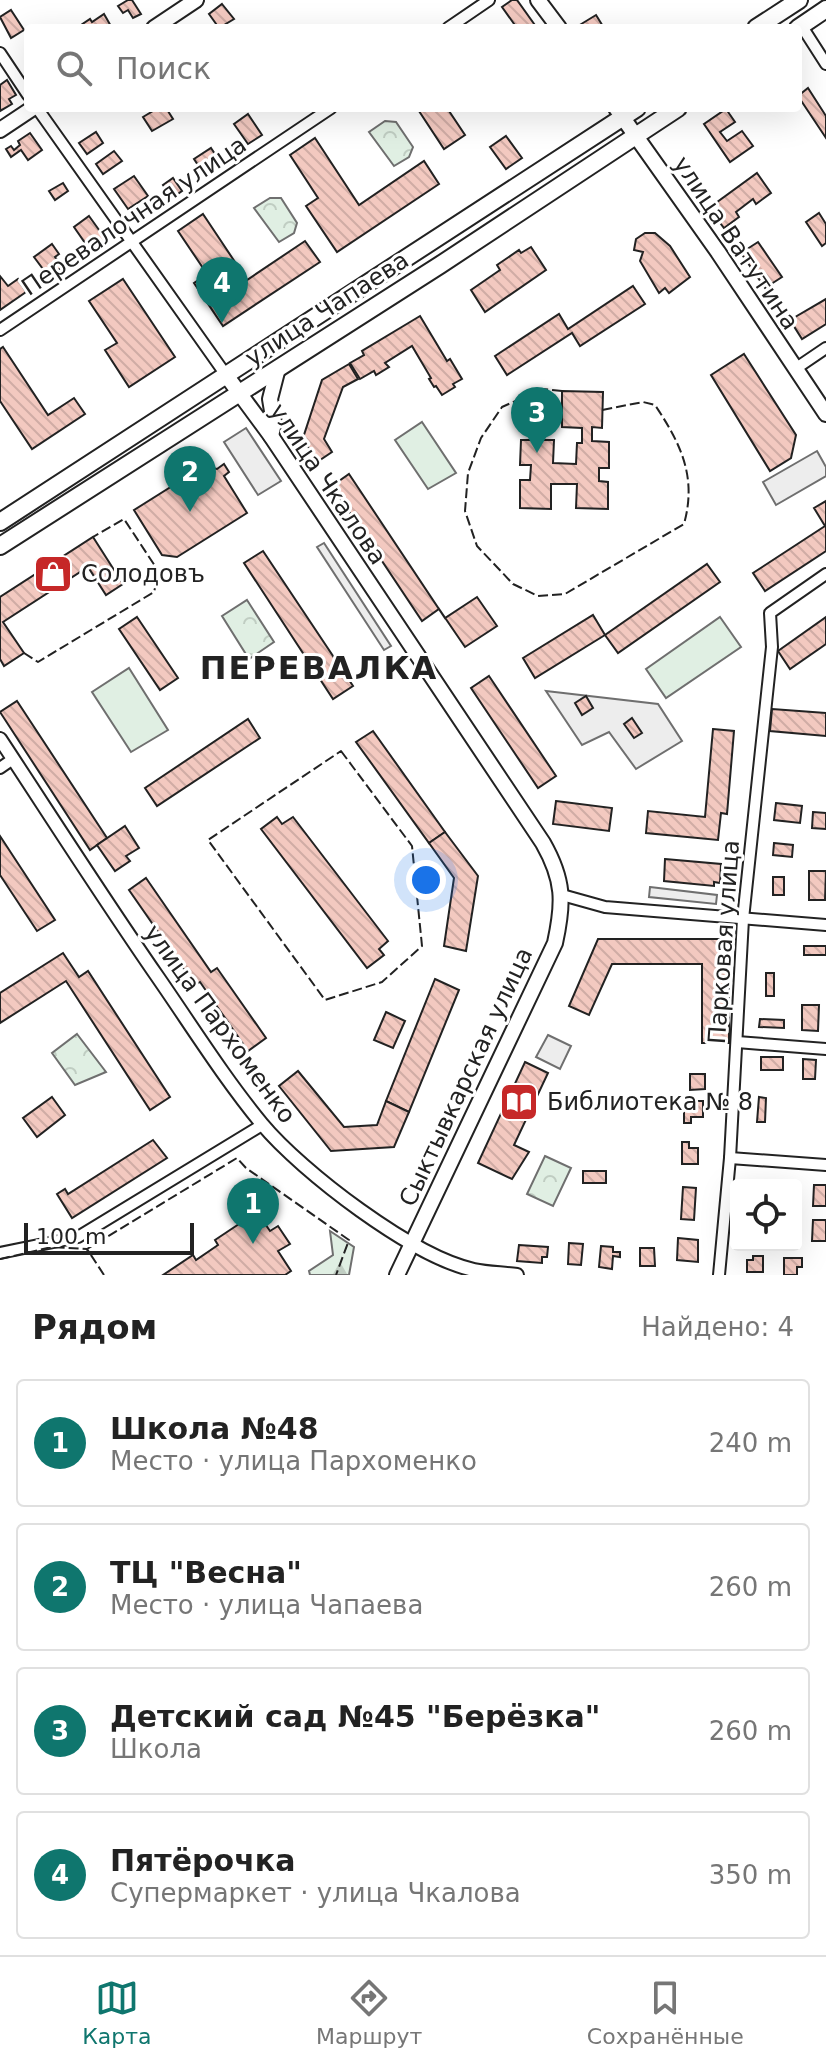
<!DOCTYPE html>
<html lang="ru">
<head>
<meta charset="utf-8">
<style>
  :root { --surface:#fff; --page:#f2f2f2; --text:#222; --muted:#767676; --line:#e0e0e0; --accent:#0f766e }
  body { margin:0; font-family:"DejaVu Sans",sans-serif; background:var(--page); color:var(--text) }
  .controls { position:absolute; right:24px; bottom:24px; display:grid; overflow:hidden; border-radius:8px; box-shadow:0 8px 32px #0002 }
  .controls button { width:72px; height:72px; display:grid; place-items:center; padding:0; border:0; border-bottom:2px solid var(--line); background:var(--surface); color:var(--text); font:40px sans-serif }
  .scale { position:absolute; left:24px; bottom:20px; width:170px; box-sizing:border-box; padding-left:8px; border:4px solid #222; border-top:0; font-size:22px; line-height:28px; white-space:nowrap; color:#222; -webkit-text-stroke:6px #fff; paint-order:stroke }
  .you { position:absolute; left:426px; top:880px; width:28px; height:28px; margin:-20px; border:6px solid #fff; border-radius:50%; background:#1a73e8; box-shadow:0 0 0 12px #1a73e833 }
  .badge { display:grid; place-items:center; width:52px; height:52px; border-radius:50%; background:var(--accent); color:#fff; font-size:26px; font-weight:700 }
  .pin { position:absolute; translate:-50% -66px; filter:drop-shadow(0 2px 4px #0008) }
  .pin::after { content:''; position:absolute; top:42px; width:28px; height:24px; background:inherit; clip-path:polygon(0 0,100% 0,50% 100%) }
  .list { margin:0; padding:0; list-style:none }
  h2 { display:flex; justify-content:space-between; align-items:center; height:104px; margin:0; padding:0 32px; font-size:34px }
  h2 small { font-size:26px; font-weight:400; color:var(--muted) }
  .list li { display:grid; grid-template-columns:52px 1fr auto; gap:24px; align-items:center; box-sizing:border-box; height:128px; margin:0 16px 16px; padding:0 16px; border:2px solid var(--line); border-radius:8px }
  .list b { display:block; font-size:30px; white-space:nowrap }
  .list p { margin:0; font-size:26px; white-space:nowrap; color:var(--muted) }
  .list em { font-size:26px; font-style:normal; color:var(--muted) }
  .icon { flex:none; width:44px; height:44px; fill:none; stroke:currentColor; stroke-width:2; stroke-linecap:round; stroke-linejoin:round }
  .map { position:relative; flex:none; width:826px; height:1275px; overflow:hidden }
  .search { position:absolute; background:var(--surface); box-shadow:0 8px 32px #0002; left:24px; right:24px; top:24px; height:88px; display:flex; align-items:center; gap:20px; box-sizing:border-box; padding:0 28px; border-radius:8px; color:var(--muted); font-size:30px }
  .sheet { height:680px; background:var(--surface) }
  nav { display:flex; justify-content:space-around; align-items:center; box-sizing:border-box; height:112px; border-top:2px solid var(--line); background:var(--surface); font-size:22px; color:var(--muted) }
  nav a { display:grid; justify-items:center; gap:4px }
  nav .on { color:var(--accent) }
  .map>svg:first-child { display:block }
</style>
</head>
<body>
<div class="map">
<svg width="826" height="1275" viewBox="0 0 826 1275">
  <defs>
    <pattern id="forest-firs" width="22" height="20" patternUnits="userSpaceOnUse" patternTransform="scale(2)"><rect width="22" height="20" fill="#e0efe3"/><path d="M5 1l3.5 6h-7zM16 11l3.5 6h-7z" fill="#c0cdc2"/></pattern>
    <pattern id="park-crowns" width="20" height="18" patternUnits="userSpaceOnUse" patternTransform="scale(2)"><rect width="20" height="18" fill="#e0efe3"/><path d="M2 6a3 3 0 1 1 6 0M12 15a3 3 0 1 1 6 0" fill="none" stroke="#c0cdc2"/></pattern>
    <pattern id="building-back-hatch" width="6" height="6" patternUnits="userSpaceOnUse" patternTransform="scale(2)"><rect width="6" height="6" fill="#f3c9c0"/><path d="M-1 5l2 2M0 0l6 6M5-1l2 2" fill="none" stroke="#d0aca5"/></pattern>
  </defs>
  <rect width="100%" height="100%" fill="#fff"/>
  <!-- forest -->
  <polygon fill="url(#forest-firs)" stroke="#6f6f6f" stroke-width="2" points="330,1231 354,1247 349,1275 310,1275 309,1271 333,1255"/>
  <!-- park -->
  <g fill="url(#park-crowns)" stroke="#6f6f6f" stroke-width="2">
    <polygon points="385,121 396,122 413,147 409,157 394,166 369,132"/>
    <polygon points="270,198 281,198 297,223 294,233 279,242 254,208"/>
    <polygon points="247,600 274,642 249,659 222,616"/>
    <polygon points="77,1034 106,1072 75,1085 52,1053"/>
    <polygon points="545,1156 571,1168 553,1206 527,1194"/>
  </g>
  <!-- pitch -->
  <g fill="#e0efe3" stroke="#6f6f6f" stroke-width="2">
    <polygon points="422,422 456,473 428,489 395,440"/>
    <polygon points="720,617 741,647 666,698 646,669"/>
    <polygon points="129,668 168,730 131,752 92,692"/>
  </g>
  <!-- parking -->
  <g fill="#ededed" stroke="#6f6f6f" stroke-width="2">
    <polygon points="246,428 281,481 258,495 224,442"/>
    <polygon points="817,451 826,467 826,476 776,505 763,482"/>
    <polygon points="324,543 391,646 384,650 317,547"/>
    <polygon points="546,691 658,704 682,741 636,769 609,732 582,745"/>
    <polygon points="650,887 717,895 716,904 649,897"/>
    <polygon points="548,1035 571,1046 560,1069 536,1057"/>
  </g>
  <!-- building -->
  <g fill="url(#building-back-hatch)" stroke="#222" stroke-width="2">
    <polygon points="128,0 132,0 141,14 133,18 128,10 123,13 118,6"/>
    <polygon points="512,0 517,0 537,28 517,28 502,7"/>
    <polygon points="222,4 234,19 219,28 209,14"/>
    <polygon points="11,10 24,30 11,38 0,17"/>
    <polygon points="104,14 112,28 78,27 90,19 92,22"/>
    <polygon points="596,15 604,28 579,28 578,26"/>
    <polygon points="7,80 16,95 9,99 12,104 0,111 0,85"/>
    <polygon points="808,88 826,116 826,138 798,96"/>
    <polygon points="158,108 166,108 173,119 152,131 143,117"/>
    <polygon points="417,108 447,108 465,135 444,149"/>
    <polygon points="726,109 735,122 720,132 727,141 742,131 753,146 730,162 704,124"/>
    <polygon points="248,114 262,135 248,144 234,124"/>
    <polygon points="96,132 103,143 87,154 79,143"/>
    <polygon points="30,133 42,150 28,160 21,150 11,157 6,149 11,146 14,150 20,145 18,141"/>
    <polygon points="506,136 522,158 506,169 490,147"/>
    <polygon points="315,138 359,205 424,161 439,184 337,252 306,206 318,198 290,155"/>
    <polygon points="211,148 219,160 202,171 194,159"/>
    <polygon points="114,151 122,161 103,174 96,164"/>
    <polygon points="757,173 771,193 756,204 753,199 736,212 739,217 724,228 709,208"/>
    <polygon points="134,176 148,196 128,209 114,189"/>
    <polygon points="173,178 182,191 172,198 163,185"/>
    <polygon points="63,183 68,191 55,200 49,191"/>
    <polygon points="819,213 826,224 826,243 822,246 806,222"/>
    <polygon points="203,214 247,280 305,241 320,262 223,326 194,283 207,274 178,231"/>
    <polygon points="89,216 107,241 92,253 74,227"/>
    <polygon points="645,233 655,233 670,246 690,277 669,293 665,288 659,293 640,261 643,252 634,250 636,239"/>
    <polygon points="758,242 782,277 765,288 741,253"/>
    <polygon points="52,244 59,254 55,257 62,267 49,277 34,257"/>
    <polygon points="531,247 546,270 485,312 471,290 500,270 497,265 519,250 521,253"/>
    <polygon points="0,276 8,286 18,279 26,292 0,310"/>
    <polygon points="123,279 175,357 129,387 105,350 117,343 89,301"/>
    <polygon points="633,286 645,304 580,346 572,333 507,375 495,356 559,314 568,329"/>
    <polygon points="826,299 826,324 802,339 790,320"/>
    <polygon points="420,316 447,361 450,359 462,379 453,384 455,387 442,395 436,386 434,387 429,379 431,378 412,346 385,363 389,367 376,375 374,371 360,379 350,363 364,355 362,351"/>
    <polygon points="3,347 48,415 74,398 85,414 32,449 0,401 0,349"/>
    <polygon points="744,354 796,435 791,458 770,471 711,375"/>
    <polygon points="349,364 358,379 343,387 324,439 332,452 317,462 303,438 322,380"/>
    <polygon points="562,391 603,392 602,428 592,427 592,441 609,442 609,468 599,468 599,481 608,482 608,509 576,508 577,484 551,484 551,509 520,508 520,480 530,480 531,465 520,465 521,440 554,440 553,463 576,464 577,443 582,443 582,428 562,427"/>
    <polygon points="224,464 229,472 224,476 247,513 177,557 162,555 134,510 204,466 217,469"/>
    <polygon points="349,474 445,618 477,597 497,626 465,647 439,609 422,621 332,486"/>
    <polygon points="826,501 826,551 765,591 753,573 825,526 814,508"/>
    <polygon points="93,537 123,584 106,595 88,567 3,622 24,653 4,666 0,659 0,597"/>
    <polygon points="263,551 353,686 333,699 244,563"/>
    <polygon points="707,564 720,582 618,653 605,635"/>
    <polygon points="593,615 605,635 535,678 523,658"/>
    <polygon points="137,617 178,678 160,690 119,629"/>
    <polygon points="826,617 826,644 790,669 778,651"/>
    <polygon points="489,676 556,776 538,788 471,688"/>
    <polygon points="586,696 593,708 582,715 575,703"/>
    <polygon points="17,701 107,838 90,850 0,712"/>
    <polygon points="772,709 826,713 826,736 770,731"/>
    <polygon points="632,718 642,733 634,738 624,724"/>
    <polygon points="248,719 260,738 157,806 145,788"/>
    <polygon points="713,729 734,731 727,814 721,813 718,840 646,833 648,811 705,817"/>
    <polygon points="373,731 445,832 429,843 356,742"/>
    <polygon points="556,801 612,808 609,831 553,824"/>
    <polygon points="776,803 802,806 800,823 774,820"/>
    <polygon points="813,812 826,813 826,829 812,828"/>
    <polygon points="277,817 282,824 293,817 388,941 379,949 384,955 367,968 261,829"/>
    <polygon points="125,826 139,848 126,856 130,861 115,871 97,845"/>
    <polygon points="445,832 478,876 466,951 444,946 454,878 429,843"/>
    <polygon points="0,836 55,920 37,931 0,875"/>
    <polygon points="774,843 793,845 792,857 773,855"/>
    <polygon points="665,859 721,864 720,883 714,882 714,886 664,881"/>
    <polygon points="809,871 826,871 825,900 809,900"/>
    <rect x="773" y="877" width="11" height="18"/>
    <polygon points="146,878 211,972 217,968 266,1038 248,1051 200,982 195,985 129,890"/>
    <polygon points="598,939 723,939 723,968 729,968 729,1043 702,1043 702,964 612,964 589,1015 569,1006"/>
    <rect x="804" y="946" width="22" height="9"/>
    <polygon points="63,953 79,977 88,971 170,1097 150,1110 66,981 0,1023 0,993"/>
    <rect x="766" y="973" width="8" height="23"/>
    <polygon points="435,979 459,990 409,1112 386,1101"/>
    <polygon points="802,1005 819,1005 818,1031 802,1030"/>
    <polygon points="386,1012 405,1021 393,1048 374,1040"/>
    <polygon points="760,1019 784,1020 784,1028 759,1027"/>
    <rect x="761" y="1057" width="22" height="13"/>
    <polygon points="803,1059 816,1060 815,1079 803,1079"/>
    <polygon points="525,1062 548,1073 514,1145 529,1152 512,1179 478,1163"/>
    <polygon points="298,1071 344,1127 377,1125 386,1101 409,1112 394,1147 331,1151 279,1086"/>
    <polygon points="690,1074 705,1074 705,1089 690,1090"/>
    <polygon points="52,1097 65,1115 37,1137 23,1118"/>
    <polygon points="759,1097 766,1098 765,1122 757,1122"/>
    <polygon points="684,1101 703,1101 703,1117 691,1117 691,1123 684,1123"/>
    <polygon points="153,1140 167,1158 72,1218 57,1194 65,1189 68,1194"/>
    <polygon points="682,1142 689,1142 689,1148 698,1148 698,1164 682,1164"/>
    <rect x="583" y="1171" width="23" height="12"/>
    <polygon points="814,1185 826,1185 826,1206 813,1206"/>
    <polygon points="683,1187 696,1188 694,1220 681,1219"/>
    <polygon points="257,1212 270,1231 278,1226 290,1244 278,1251 291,1271 285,1275 163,1275 193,1255 196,1260 218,1245 215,1240"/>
    <polygon points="813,1220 826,1220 826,1241 812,1241"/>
    <polygon points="678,1238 698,1240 698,1262 677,1260"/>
    <polygon points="569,1243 583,1244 581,1265 568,1264"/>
    <polygon points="519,1245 548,1247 547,1257 542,1257 542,1263 517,1261"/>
    <polygon points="601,1246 613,1247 613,1252 620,1252 620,1257 613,1256 612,1269 599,1267"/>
    <polygon points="640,1248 654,1248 655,1266 640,1266"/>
    <polygon points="753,1256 763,1256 763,1272 747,1272 747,1260 753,1260"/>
    <polygon points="784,1258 802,1258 802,1267 797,1267 797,1275 784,1275"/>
  </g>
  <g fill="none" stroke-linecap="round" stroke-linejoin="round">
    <!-- minor casing -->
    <g stroke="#222" stroke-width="14">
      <g id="minor">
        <polyline points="801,25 826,64"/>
        <polyline points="448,28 489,0"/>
        <polyline points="0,53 28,95"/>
        <polyline points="37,108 226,375"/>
        <polyline points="0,330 331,108"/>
        <polyline points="795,369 826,348"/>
        <polyline points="0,768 13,759"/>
        <polyline points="562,895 605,907 826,925"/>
        <polyline points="737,1042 826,1049"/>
        <polyline points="730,1158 826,1165"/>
        <polyline points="0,1253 78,1237 262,1125"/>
        <polyline points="719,1275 730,1158 743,919 772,647 770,613 826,574"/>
      </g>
    </g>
    <!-- tertiary casing -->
    <g stroke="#222" stroke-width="16">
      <path id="tertiary" d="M0 739C52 818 103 898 157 976 191 1025 224 1078 262 1124 302 1172 413 1257 474 1270 488 1273 503 1273 517 1275"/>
    </g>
    <!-- secondary casing -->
    <g stroke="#222" stroke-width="18">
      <g id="secondary">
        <polyline points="538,0 559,28"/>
        <polyline points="154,28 196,0"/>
        <polyline points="616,108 718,252 826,414"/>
        <polyline points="0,130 33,108"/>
        <path d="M226 375 271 436 543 843C564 880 564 902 555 943L397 1275"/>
        <polyline points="271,436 274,423 270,399 278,368"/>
      </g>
    </g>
    <!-- primary casing -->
    <g stroke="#222" stroke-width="20">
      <g id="primary">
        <polyline points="756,28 799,0"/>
        <polyline points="798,28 826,9"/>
        <polyline points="0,522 637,108"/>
        <polyline points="0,546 440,265 678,108"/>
      </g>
    </g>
    <!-- minor -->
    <use href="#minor" stroke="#fff" stroke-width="10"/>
    <!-- tertiary -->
    <use href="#tertiary" stroke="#fff" stroke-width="12"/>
    <!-- secondary -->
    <use href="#secondary" stroke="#fff" stroke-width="14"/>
    <!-- primary -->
    <use href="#primary" stroke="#fff" stroke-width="16"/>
    <!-- fence -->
    <g stroke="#222" stroke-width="2" stroke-dasharray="10 4" stroke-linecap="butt">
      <path d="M562 391 542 389 502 407 481 438 468 473 465 511 477 546 513 584 538 596 565 594 684 524C697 477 681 444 655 405L643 402 602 410"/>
      <polyline points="24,653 38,662 154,592 159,572 124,519 93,537"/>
      <polygon points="341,751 412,846 422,946 382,982 325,1000 208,840"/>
      <polyline points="0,1259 52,1247 87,1249 88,1252"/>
      <polyline points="104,1275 87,1249 237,1158 246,1168 349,1240 336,1275"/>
    </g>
  </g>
  <!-- icons -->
  <defs>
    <g id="shop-square" transform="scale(2)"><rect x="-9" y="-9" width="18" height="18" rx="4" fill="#c62828" stroke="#fff"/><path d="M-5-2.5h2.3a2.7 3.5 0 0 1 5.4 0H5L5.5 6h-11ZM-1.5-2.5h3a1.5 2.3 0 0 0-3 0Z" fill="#fff"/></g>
    <g id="library-square" transform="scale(2)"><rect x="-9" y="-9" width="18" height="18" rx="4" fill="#c62828" stroke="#fff"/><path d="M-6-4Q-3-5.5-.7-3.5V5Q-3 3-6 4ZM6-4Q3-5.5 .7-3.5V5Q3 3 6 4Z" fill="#fff"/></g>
  </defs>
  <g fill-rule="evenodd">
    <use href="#shop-square" x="53" y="574"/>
    <use href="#library-square" x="519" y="1102"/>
  </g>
  <g text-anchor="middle" stroke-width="6" stroke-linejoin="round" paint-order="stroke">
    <!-- street labels -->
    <g font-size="24" fill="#222" stroke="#fff">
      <text transform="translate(134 216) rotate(-34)" y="8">Перевалочная улица</text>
      <text transform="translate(736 243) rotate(56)" y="8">улица Ватутина</text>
      <text transform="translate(327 309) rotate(-33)" y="8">улица Чапаева</text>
      <text transform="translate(328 484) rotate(56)" y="8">улица Чкалова</text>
      <text transform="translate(724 942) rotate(-86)" y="8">Парковая улица</text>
      <text transform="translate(220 1024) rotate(54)" y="8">улица Пархоменко</text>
      <text transform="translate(466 1077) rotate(-65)" y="8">Сыктывкарская улица</text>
    </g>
    <!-- poi labels -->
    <g font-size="24" fill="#222" stroke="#fff" text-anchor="start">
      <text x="81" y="582">Солодовъ</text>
      <text x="547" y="1110">Библиотека № 8</text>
    </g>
    <!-- district labels -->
    <g font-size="32" font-weight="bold" letter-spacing="2" fill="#222" stroke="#fff">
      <text x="319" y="679">ПЕРЕВАЛКА</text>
    </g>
  </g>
</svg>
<div class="controls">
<button><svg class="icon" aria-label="locate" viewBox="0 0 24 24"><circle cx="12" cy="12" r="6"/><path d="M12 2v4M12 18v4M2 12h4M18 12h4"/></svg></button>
</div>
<div class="scale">100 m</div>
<div class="you"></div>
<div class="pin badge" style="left:253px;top:1244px">1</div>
<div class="pin badge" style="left:190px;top:512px">2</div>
<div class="pin badge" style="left:537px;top:453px">3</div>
<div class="pin badge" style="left:222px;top:323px">4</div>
<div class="search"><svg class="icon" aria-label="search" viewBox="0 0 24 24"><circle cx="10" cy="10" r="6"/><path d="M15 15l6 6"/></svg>Поиск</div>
</div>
<section class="sheet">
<h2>Рядом<small>Найдено: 4</small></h2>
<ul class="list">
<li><span class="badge">1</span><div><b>Школа №48</b><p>Место · улица Пархоменко</p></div><em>240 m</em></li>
<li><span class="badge">2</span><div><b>ТЦ &quot;Весна&quot;</b><p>Место · улица Чапаева</p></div><em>260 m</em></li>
<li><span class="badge">3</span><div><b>Детский сад №45 &quot;Берёзка&quot;</b><p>Школа</p></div><em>260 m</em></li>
<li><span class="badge">4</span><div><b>Пятёрочка</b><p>Супермаркет · улица Чкалова</p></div><em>350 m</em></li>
</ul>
</section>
<nav>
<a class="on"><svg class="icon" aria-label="map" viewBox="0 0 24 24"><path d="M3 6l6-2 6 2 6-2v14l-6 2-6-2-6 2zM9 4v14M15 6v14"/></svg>Карта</a>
<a><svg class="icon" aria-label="directions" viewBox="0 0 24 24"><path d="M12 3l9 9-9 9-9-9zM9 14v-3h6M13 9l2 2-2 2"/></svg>Маршрут</a>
<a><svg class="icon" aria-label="saved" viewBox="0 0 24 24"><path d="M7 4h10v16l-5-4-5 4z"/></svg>Сохранённые</a>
</nav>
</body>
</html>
